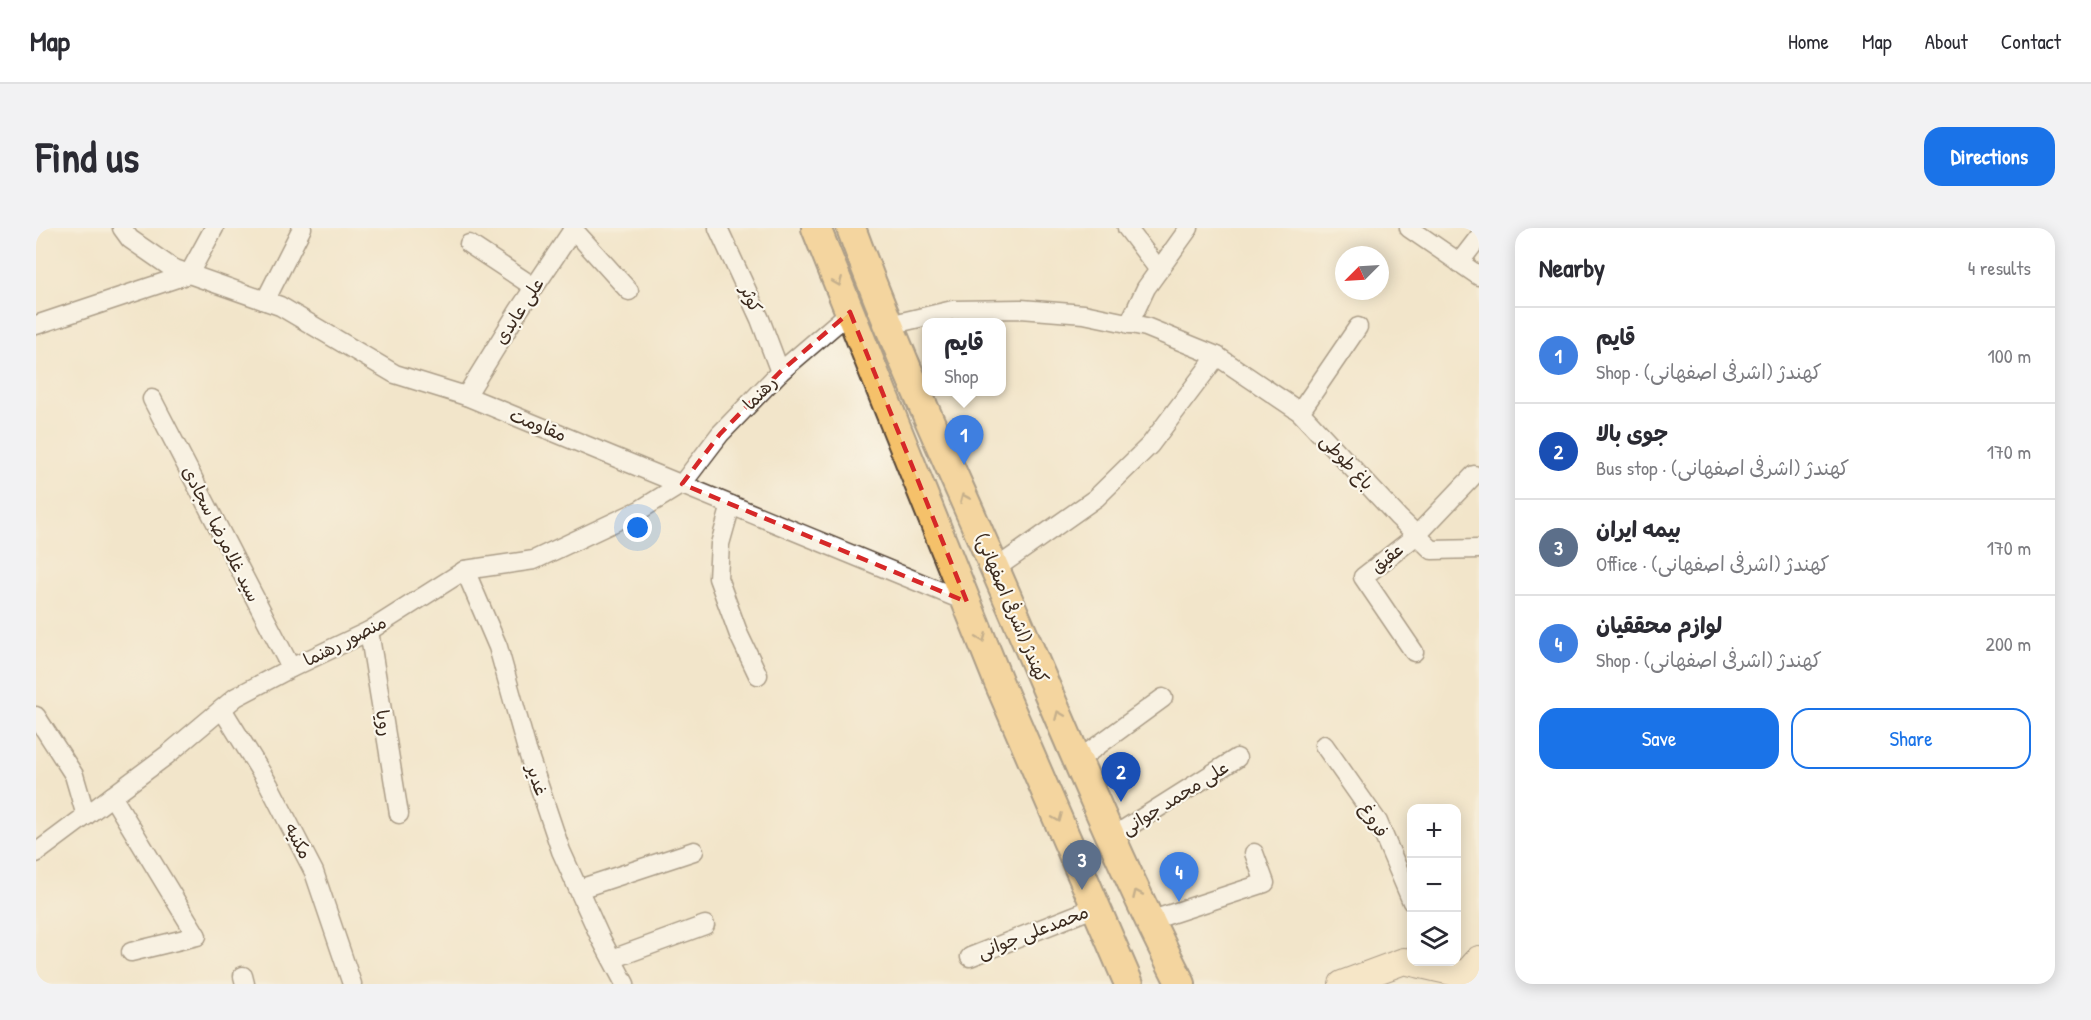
<!DOCTYPE html>
<html lang="en">
<head>
<meta charset="utf-8">
<style>
  :root { --surface:#fff; --page:#f2f2f3; --text:#2b2b33; --muted:#7c7c81; --line:#e1e1e2; --accent:#1a73e8 }
  body { margin:0; font-family:"Patrick Hand","Playpen Sans Arabic",sans-serif; background:var(--page); color:var(--text) }
  .controls { position:absolute; right:18px; bottom:18px; display:grid; overflow:hidden; border-radius:12px; box-shadow:0 3px 15px #0003 }
  .controls button { width:54px; height:54px; display:grid; place-items:center; padding:0; border:0; border-bottom:2px solid var(--line); background:var(--surface); color:var(--text); font:30px sans-serif }
  .compass { position:absolute; left:1299px; top:18px; width:54px; height:54px; border-radius:50%; background:var(--surface); box-shadow:0 3px 15px #0003; rotate:246deg }
  .you { position:absolute; left:602px; top:300px; width:21px; height:21px; margin:-15px; border:4px solid #fff; border-radius:50%; background:#1a73e8; box-shadow:0 0 0 9px #1a73e833 }
  .badge { display:grid; place-items:center; width:39px; height:39px; border-radius:50%; background:var(--accent); color:#fff; font-size:20px; font-weight:700 }
  .pin { position:absolute; translate:-50% -50px; filter:drop-shadow(0 2px 3px #0008) }
  .pin::after { content:''; position:absolute; top:32px; width:21px; height:18px; background:inherit; clip-path:polygon(0 0,100% 0,50% 100%) }
  .popup { position:absolute; left:886px; top:90px; width:84px; height:78px; box-sizing:border-box; display:grid; place-content:center; border-radius:12px; background:var(--surface); filter:drop-shadow(0 2px 4px #0005); font-size:20px; white-space:nowrap; color:var(--muted) }
  .popup b { font-size:22px; color:var(--text) }
  .popup::after { content:''; position:absolute; left:50%; top:100%; margin-left:-12px; border:12px solid transparent; border-top-color:var(--surface) }
  .list { margin:0; padding:0; list-style:none }
  h2 { display:flex; justify-content:space-between; align-items:center; height:78px; margin:0; padding:0 24px; font-size:26px }
  h2 small { font-size:20px; font-weight:400; color:var(--muted) }
  .list li { display:grid; grid-template-columns:39px 1fr auto; gap:18px; align-items:center; box-sizing:border-box; height:96px; padding:0 24px; border-top:2px solid var(--line) }
  .list b { display:block; font-size:22px; white-space:nowrap }
  .list p { margin:0; font-size:20px; white-space:nowrap; color:var(--muted) }
  .list em { font-size:20px; font-style:normal; color:var(--muted) }
  .actions { display:flex; gap:12px; padding:18px 24px }
  .actions a { flex:1; padding:14px 0; border:2px solid var(--accent); border-radius:18px; text-align:center; font-size:21px; color:var(--accent) }
  .actions .main { background:var(--accent); color:#fff }
  .icon { flex:none; width:33px; height:33px; fill:none; stroke:currentColor; stroke-width:2; stroke-linecap:round; stroke-linejoin:round }
  .map { position:relative; flex:none; width:1443px; height:756px; overflow:hidden; border-radius:18px }
  header { display:flex; align-items:center; gap:36px; box-sizing:border-box; height:84px; padding:0 30px; background:var(--surface); border-bottom:2px solid var(--line) }
  header strong { font-size:28px }
  nav { display:flex; gap:33px; margin-inline-start:auto; font-size:21px }
  .intro { display:flex; align-items:center; justify-content:space-between; box-sizing:border-box; height:144px; padding:0 36px }
  h1 { margin:0; font-size:42px }
  .button { padding:15px 27px; border-radius:18px; background:var(--accent); color:#fff; font-size:21px; font-weight:700 }
  main { display:flex; gap:36px; padding:0 36px }
  aside { flex:1; background:var(--surface); border-radius:18px; box-shadow:0 3px 15px #0003 }
  .map>svg:first-child { display:block }
</style>
</head>
<body>
<header>
<strong>Map</strong>
<nav><a>Home</a><a>Map</a><a>About</a><a>Contact</a></nav>
</header>
<div class="intro"><h1>Find us</h1><a class="button">Directions</a></div>
<main>
<div class="map">
<svg width="1443" height="756" viewBox="0 0 1443 756">
  <rect width="100%" height="100%" fill="#fbf7ec"/>
  <filter id="ink" filterUnits="userSpaceOnUse"><feTurbulence type="fractalNoise" baseFrequency=".0167" numOctaves="2"/><feDisplacementMap in="SourceGraphic" scale="12" xChannelSelector="R" yChannelSelector="G"/><feConvolveMatrix kernelMatrix="1 2 1 2 8 2 1 2 1" color-interpolation-filters="sRGB"/></filter>
  <filter id="wash" filterUnits="userSpaceOnUse"><feTurbulence type="fractalNoise" baseFrequency=".008" numOctaves="4" result="noise"/><feDisplacementMap in="SourceGraphic" scale="24" xChannelSelector="R" yChannelSelector="G"/><feGaussianBlur stdDeviation="1.35" result="paint"/><feColorMatrix in="noise" values="0 0 0 0 0 0 0 0 0 0 0 0 0 0 0 0 0 1.4 0 .05"/><feComposite in="paint" operator="in"/></filter>
  <g filter="url(#wash)">
    <rect width="100%" height="100%" fill="#f2e5ca"/>
  </g>
  <g filter="url(#ink)">
    <g fill="none" stroke-linecap="round" stroke-linejoin="round">
      <!-- street casing -->
      <g stroke="#564638" stroke-width="21">
        <g id="street">
          <polyline points="86,0 94,11 136,40 244,78 359,146 430,168 931,374"/>
          <polyline points="682,0 724,91 744,144"/>
          <polyline points="1091,0 1123,42"/>
          <polyline points="1373,0 1443,48"/>
          <polyline points="537,1 593,63"/>
          <polyline points="433,16 498,59"/>
          <polyline points="1423,35 1443,9"/>
          <polyline points="229,73 266,0"/>
          <polyline points="1093,96 1110,60 1153,0"/>
          <polyline points="0,97 153,46 178,0"/>
          <polyline points="853,97 917,82 985,81 1048,86 1110,99 1181,128 1264,184 1362,289 1396,322 1443,321"/>
          <polyline points="430,168 483,82 538,0"/>
          <polyline points="116,171 255,440"/>
          <polyline points="1264,184 1322,99"/>
          <polyline points="695,277 684,316 682,350 703,407 722,447"/>
          <polyline points="959,341 1060,270 1114,217 1181,128"/>
          <polyline points="429,342 462,419 491,522 525,623 564,709 589,756"/>
          <polyline points="333,403 363,586"/>
          <polyline points="1378,424 1327,349 1381,307 1438,247"/>
          <polyline points="186,481 233,557 278,644 316,756"/>
          <polyline points="0,488 38,547 50,588"/>
          <polyline points="1288,517 1342,594 1376,674"/>
          <polyline points="1042,532 1127,470"/>
          <polyline points="76,568 161,708 95,724"/>
          <polyline points="1076,609 1201,530"/>
          <polyline points="0,625 131,527 200,469 255,440 333,403 429,342 498,332 604,282 646,256 684,206 744,144 814,84"/>
          <polyline points="543,661 658,623"/>
          <polyline points="1113,693 1229,655 1218,625"/>
          <polyline points="934,729 1060,679"/>
          <polyline points="576,731 669,697"/>
          <polyline points="207,748 209,756"/>
        </g>
      </g>
      <!-- secondary casing -->
      <g stroke="#564638" stroke-width="28">
        <polyline id="secondary" points="1306,756 1368,733 1429,747 1443,731"/>
      </g>
      <!-- primary casing -->
      <g stroke="#564638" stroke-width="32">
        <g id="primary">
          <polyline points="780,0 963,455 1093,756"/>
          <path d="M815 0C861 126 919 248 972 371 1028 500 1081 631 1145 756"/>
        </g>
      </g>
      <!-- street -->
      <use href="#street" stroke="#fff" stroke-width="18"/>
      <!-- secondary -->
      <use href="#secondary" stroke="#fbe6c4" stroke-width="26"/>
      <!-- primary -->
      <use href="#primary" stroke="#f5c16b" stroke-width="28"/>
    </g>
    <!-- one-way arrows -->
    <defs><path id="oneway-chevron" d="M-2-3.5L2.5 0L-2 3.5" fill="none" stroke-width="1.6" stroke-linecap="round" stroke-linejoin="round" transform="scale(1.5)"/></defs>
    <g stroke="#8f6e41">
      <use href="#oneway-chevron" transform="translate(802 54) rotate(68)"/>
      <use href="#oneway-chevron" transform="translate(928 270) rotate(-114)"/>
      <use href="#oneway-chevron" transform="translate(946 410) rotate(68)"/>
      <use href="#oneway-chevron" transform="translate(1023 487) rotate(-113)"/>
      <use href="#oneway-chevron" transform="translate(1022 590) rotate(67)"/>
      <use href="#oneway-chevron" transform="translate(1101 666) rotate(-114)"/>
    </g>
  </g>
  <!-- marked area -->
  <path d="M0 0H1443V756H0ZM814 84 931 374 646 256 684 206 744 144Z" fill="#f2e5ca" fill-opacity=".55" fill-rule="evenodd"/>
  <path fill="none" stroke="#d62828" stroke-width="4.5" stroke-dasharray="12 8" stroke-linejoin="round" d="M814 84 931 374 646 256 684 206 744 144Z"/>
  <g text-anchor="middle" stroke-width="4.5" stroke-linejoin="round" paint-order="stroke">
    <!-- street labels -->
    <g font-size="18" fill="#3b2a1e" stroke="#fbf7ec">
      <text transform="translate(715 71) rotate(66)" y="6">کوثر</text>
      <text transform="translate(483 83) rotate(-57)" y="6">علی عابدی</text>
      <text transform="translate(724 165) rotate(-46)" y="6">رهنما</text>
      <text transform="translate(502 197) rotate(22)" y="6">مقاومت</text>
      <text transform="translate(1311 234) rotate(47)" y="6">باغ طوطی</text>
      <text transform="translate(185 306) rotate(63)" y="6">سید غلامرضا سجادی</text>
      <text transform="translate(1351 330) rotate(-38)" y="6">عقیق</text>
      <text transform="translate(976 380) rotate(67)" y="6">کهندژ (اشرفی اصفهانی)</text>
      <text transform="translate(309 413) rotate(-27)" y="6">منصور رهنما</text>
      <text transform="translate(348 495) rotate(80)" y="6">رویا</text>
      <text transform="translate(501 552) rotate(71)" y="6">غدیر</text>
      <text transform="translate(1139 570) rotate(-32)" y="6">علی محمد جوانی</text>
      <text transform="translate(1338 592) rotate(60)" y="6">فروغ</text>
      <text transform="translate(262 613) rotate(63)" y="6">مکنیه</text>
      <text transform="translate(997 704) rotate(-21)" y="6">محمدعلی جوانی</text>
    </g>
  </g>
</svg>
<div class="controls">
<button>+</button>
<button>−</button>
<button><svg class="icon" aria-label="layers" viewBox="0 0 24 24"><path d="M12 4l9 5-9 5-9-5zM3 14l9 5 9-5"/></svg></button>
</div>
<svg class="compass" viewBox="-18 -18 36 36"><path d="M0-13l5 13h-10z" fill="#e53935"/><path d="M0 13l5-13h-10z" fill="#7c7c81"/></svg>
<div class="you"></div>
<div class="pin badge" style="left:928px;top:237px;background:#3f7fe0">1</div>
<div class="popup"><b>قایم</b>Shop</div>
<div class="pin badge" style="left:1085px;top:574px;background:#1a4fb4">2</div>
<div class="pin badge" style="left:1046px;top:662px;background:#5c6f8a">3</div>
<div class="pin badge" style="left:1143px;top:674px;background:#3f7fe0">4</div>
</div>
<aside>
<h2>Nearby<small>4 results</small></h2>
<ul class="list">
<li><span class="badge" style="background:#3f7fe0">1</span><div><b>قایم</b><p>Shop · کهندژ (اشرفی اصفهانی)</p></div><em>100 m</em></li>
<li><span class="badge" style="background:#1a4fb4">2</span><div><b>جوی بالا</b><p>Bus stop · کهندژ (اشرفی اصفهانی)</p></div><em>170 m</em></li>
<li><span class="badge" style="background:#5c6f8a">3</span><div><b>بیمه ایران</b><p>Office · کهندژ (اشرفی اصفهانی)</p></div><em>170 m</em></li>
<li><span class="badge" style="background:#3f7fe0">4</span><div><b>لوازم محققیان</b><p>Shop · کهندژ (اشرفی اصفهانی)</p></div><em>200 m</em></li>
</ul>
<div class="actions"><a class="main">Save</a><a>Share</a></div>
</aside>
</main>
</body>
</html>
